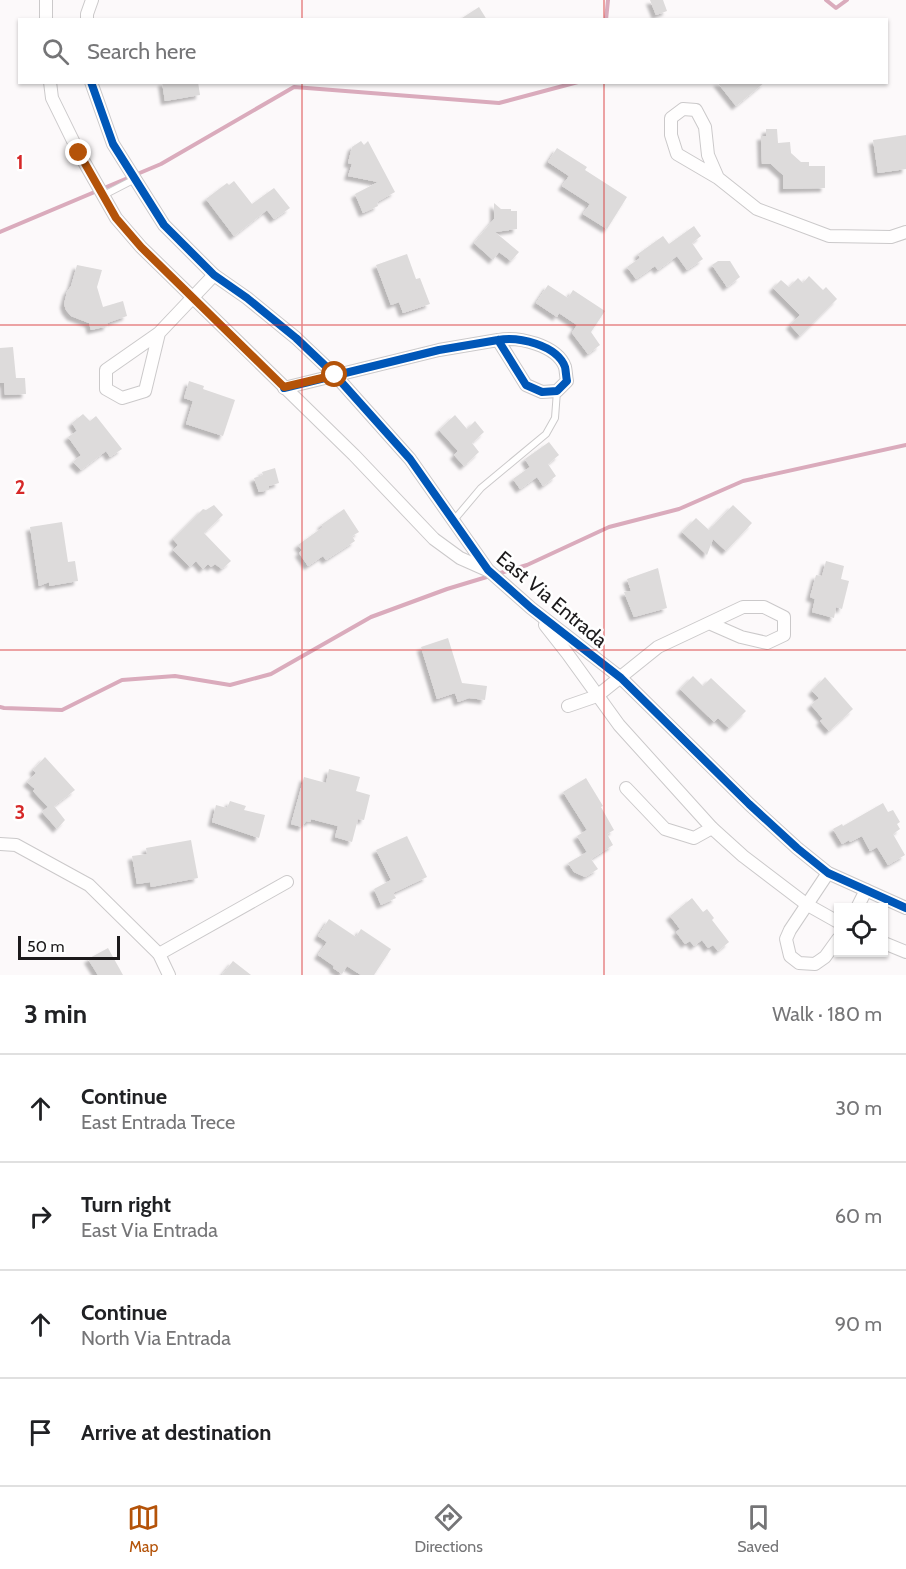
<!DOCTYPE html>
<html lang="en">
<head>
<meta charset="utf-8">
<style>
  :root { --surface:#fff; --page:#f6f6f6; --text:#202124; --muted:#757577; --line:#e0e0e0; --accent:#b45309 }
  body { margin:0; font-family:Cabin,sans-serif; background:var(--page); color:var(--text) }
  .controls { position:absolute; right:18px; bottom:18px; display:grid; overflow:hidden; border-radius:0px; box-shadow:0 2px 4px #0004 }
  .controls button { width:54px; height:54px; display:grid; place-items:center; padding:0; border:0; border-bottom:2px solid var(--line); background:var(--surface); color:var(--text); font:30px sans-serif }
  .scale { position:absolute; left:18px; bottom:15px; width:102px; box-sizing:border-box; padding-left:6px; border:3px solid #1c1a1b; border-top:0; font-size:16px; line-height:21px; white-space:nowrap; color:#1c1a1b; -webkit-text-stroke:4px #fff; paint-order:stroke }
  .stop { position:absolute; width:18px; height:18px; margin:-14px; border:4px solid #b45309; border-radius:50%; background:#fff }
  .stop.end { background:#b45309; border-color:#fff; box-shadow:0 2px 6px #0008 }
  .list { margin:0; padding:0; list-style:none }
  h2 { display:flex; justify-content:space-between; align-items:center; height:78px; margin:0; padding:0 24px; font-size:26px }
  h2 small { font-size:20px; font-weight:400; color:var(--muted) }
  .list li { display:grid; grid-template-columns:39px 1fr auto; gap:18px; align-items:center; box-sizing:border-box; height:108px; padding:0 24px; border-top:2px solid var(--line) }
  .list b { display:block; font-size:22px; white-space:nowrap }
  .list p { margin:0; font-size:20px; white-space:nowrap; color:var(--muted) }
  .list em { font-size:20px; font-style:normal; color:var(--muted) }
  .icon { flex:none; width:33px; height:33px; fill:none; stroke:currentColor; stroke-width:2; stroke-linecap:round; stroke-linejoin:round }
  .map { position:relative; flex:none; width:906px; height:975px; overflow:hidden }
  .search { position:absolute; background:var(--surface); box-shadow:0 2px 4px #0004; left:18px; right:18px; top:18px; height:66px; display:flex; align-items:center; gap:15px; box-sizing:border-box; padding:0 21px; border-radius:0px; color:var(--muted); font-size:22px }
  .sheet { height:510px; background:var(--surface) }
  nav { display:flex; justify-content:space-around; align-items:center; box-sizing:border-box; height:84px; border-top:2px solid var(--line); background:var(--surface); font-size:16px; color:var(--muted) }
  nav a { display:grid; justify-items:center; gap:3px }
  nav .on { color:var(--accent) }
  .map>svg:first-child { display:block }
</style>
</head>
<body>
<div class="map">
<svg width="906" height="975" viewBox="0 0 906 975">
  <defs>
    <filter id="shadow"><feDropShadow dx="-4" dy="4" stdDeviation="1.5" flood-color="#0004"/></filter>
  </defs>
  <rect width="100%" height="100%" fill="#fcf9fa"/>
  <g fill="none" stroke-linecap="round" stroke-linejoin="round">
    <!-- stream -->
    <g stroke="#daabbc" stroke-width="4">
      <polyline points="826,0 836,8 847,0"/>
      <polyline points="606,20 608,0"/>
      <polyline points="0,232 161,164 294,87 499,103 578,82"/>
      <polyline points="497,574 527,565 609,527 679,509 743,481 906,445"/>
      <polyline points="0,707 4,708 62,710 122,680 175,676 230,685 271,674 371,617 447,589 490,576"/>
    </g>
  </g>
  <!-- building -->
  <g fill="#dddbdb" filter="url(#shadow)">
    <polygon points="650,0 663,0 667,11 656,15"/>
    <polygon points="479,7 487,20 459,20"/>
    <polygon points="162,82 198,82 200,95 165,101"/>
    <polygon points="717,82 765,82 736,106"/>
    <polygon points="766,129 777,129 778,143 790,142 791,153 801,162 809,162 809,166 825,166 825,188 783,189 783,175 771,164 762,164 761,136 766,136"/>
    <polygon points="906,135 906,169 878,173 873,140"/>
    <polygon points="361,141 364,145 368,141 395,192 377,202 378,206 363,213 355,194 378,182 348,176 352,164 348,163 352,147"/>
    <polygon points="557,148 587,167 585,170 627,197 607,229 583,214 590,204 562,186 569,176 548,162"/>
    <polygon points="234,181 252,204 274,188 290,208 274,219 267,210 234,236 206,199 227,183 229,185"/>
    <polygon points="494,203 501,209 511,209 511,211 517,211 517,229 495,232 519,252 511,261 499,252 493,260 474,243 494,219"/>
    <polygon points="694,226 701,236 692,243 703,259 687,270 677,256 658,270 655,266 636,279 627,267 640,258 638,254 663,236 669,244"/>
    <polygon points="407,254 416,279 420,278 430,304 403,313 399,302 391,305 376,265"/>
    <polygon points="718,261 730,261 740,277 727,287 712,265"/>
    <polygon points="77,265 102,270 97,287 103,307 123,301 127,316 107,323 108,326 91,330 89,323 71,316 66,310 64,304 67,292 71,286"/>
    <polygon points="809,276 823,290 826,287 837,299 800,336 790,325 800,315 773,288 781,280 789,287 798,278 803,283"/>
    <polygon points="548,285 568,298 573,290 605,311 591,332 600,345 588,354 572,333 577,325 559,313 557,317 536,303"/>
    <polygon points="13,347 16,378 25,378 26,394 5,395 4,383 0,383 0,348"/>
    <polygon points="189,381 204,386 203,389 235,400 223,436 186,424 193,401 184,398"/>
    <polygon points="83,414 90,421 96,416 122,449 110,457 106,451 81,470 73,462 81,455 68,437 77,431 72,423"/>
    <polygon points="455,415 467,429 475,421 484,432 472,443 479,452 464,466 454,455 458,451 439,430"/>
    <polygon points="549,442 559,455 548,464 556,476 543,486 537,477 520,489 513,479 530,467 525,459"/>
    <polygon points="275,468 279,483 269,486 269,490 259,492 254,478 263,475 262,472"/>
    <polygon points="214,505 223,515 204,533 231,561 222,569 215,564 211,567 208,564 203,569 196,561 190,567 173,550 178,545 173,539 203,509 206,510"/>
    <polygon points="733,505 752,523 726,551 713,539 707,555 682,532 696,518 709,530"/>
    <polygon points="344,509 359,532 352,536 355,541 326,560 323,556 308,566 299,553 302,550 298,545 323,527 321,525"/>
    <polygon points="62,522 68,562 75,561 78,581 49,586 49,582 39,586 30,527"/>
    <polygon points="826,561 844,566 841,579 849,581 842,609 836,607 834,618 812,612 815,599 810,597 816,575 822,576"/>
    <polygon points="658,568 667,608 634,617 624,592 631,591 627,579"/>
    <polygon points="448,638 462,683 487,686 485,700 469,698 458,702 455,693 437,699 421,647"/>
    <polygon points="693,676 703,686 711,678 746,711 729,728 718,718 714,722 680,689"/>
    <polygon points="825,677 853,709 829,731 820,721 823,719 811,705 819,698 812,691"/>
    <polygon points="45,757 75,790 54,806 65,820 57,829 42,812 48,807 33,791 35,789 27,782 36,773 33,770"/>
    <polygon points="329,769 360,777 356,791 370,795 364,820 358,819 352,842 335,837 338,826 311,819 310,822 306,821 302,827 291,824 304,777 326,783"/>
    <polygon points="586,778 603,806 601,807 614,830 607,834 613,845 591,859 598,869 585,877 574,872 568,863 587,852 577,836 587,830 563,792"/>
    <polygon points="230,801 246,806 244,810 265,815 259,838 212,822 216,805 227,808"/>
    <polygon points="883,803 888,812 893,810 900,822 897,824 900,829 893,834 905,855 888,865 877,847 870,851 862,836 850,842 849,840 842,844 833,829 842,824 843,826"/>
    <polygon points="407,836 427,877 393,893 396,898 381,905 374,889 391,880 376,850"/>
    <polygon points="191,840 198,878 151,887 150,882 137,884 132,856 147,854 146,848"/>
    <polygon points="692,898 703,912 707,909 714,918 712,920 729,942 718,951 713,945 708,948 702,940 694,946 690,941 685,944 676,932 680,929 670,916"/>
    <polygon points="329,919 356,937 361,929 391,949 374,975 361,975 347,966 342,974 333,968 334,966 318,955 327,942 318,936"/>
    <polygon points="108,948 123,975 98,975 88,959"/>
    <polygon points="233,961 251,975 222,975"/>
  </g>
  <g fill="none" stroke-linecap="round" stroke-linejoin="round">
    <!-- lane casing -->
    <g stroke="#cbc9ca" stroke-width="8">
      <g id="lane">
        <polyline points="104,195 135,179"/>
        <polyline points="454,520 481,488 546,434 555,418 557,391"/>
      </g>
    </g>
    <!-- street casing -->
    <g stroke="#cbc9ca" stroke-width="14">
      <g id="street">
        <polyline points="46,20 46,0"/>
        <polyline points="87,20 87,14 92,0"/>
        <polyline points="50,82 52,98 79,153 116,218 141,247 354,455 434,539 460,558 487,570"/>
        <polyline points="91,82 113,144 164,225 214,275 247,298 296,338 335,375 410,459 488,570 531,608 621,678 749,804 797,848 828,873 906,908"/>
        <polyline points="718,178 708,155 705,127 696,110 683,109 671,118 671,135 677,154 718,178 757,209 829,236 891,237 906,232"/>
        <polyline points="159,333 145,391 122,398 106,389 106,370 159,333 214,275"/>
        <path d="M284 388 439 350 498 340C518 336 557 345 565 367 566 371 566 377 567 381L557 391 542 392 526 385 498 340"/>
        <polyline points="545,625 567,653 619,725 712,828 743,856 806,904 838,922"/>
        <polyline points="568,706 597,696 658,647 709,623 741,637 767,643 784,635 784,617 764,607 743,607 709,623"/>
        <polyline points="626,788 665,829 694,838 712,828"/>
        <polyline points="0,844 16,845 89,885 159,954 169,975"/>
        <polyline points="828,873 790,930 786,939 790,956 799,963 815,964 825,957 838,939"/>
        <polyline points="857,908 866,890"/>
        <polyline points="884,943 906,952"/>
        <polyline points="159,954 287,882"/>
      </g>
    </g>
    <!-- lane -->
    <use href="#lane" stroke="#fffefe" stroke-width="6"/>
    <!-- street -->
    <use href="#street" stroke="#fffefe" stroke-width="12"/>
    <!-- cycleway casing -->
    <g stroke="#fff" stroke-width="11">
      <g id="cycleway">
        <polyline points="91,82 113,144 164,225 214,275 247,298 296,338 335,375 410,459 488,570 531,608 621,678 749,804 797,848 828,873 906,908"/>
        <path d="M284 388 439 350 498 340C518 336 557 345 565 367 566 371 566 377 567 381L557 391 542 392 526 385 498 340"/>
      </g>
    </g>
    <!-- cycleway -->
    <use href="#cycleway" stroke="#0057b8" stroke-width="8"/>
  </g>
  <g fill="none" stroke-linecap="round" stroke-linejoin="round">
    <!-- route -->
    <polyline stroke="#b45309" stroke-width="8" points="79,153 116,218 141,247 284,387 335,375"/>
  </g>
  <!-- grid -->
  <path fill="none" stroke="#d62828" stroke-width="1.5" stroke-opacity="0.55" d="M302 0V20M604 0V20M302 82V975M604 82V975M0 325H906M0 650H906"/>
  <g text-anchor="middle" stroke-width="5" stroke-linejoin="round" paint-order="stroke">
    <!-- street labels -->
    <g font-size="20" fill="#1c1a1b" stroke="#fff">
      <text transform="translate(552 599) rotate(40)" y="7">East Via Entrada</text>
    </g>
  </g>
  <g font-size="20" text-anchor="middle" font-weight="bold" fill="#d62828" stroke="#fff" stroke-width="5" stroke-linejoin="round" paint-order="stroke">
    <text x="20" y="169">1</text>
    <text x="20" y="494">2</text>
    <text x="20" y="819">3</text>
  </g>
</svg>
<div class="controls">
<button><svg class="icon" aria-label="locate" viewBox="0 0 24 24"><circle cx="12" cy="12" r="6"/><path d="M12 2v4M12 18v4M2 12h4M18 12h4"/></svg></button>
</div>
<div class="scale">50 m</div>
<div class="stop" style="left:335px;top:375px"></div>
<div class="stop end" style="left:79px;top:153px"></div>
<div class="search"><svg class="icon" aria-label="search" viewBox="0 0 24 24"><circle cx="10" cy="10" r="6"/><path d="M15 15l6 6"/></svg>Search here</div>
</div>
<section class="sheet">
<h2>3 min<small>Walk · 180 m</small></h2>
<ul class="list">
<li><svg class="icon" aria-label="ahead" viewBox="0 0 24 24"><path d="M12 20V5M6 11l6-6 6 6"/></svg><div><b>Continue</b><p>East Entrada Trece</p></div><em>30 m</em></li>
<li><svg class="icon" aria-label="right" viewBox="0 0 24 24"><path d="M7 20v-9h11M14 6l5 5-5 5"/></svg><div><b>Turn right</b><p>East Via Entrada</p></div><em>60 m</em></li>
<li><svg class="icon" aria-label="ahead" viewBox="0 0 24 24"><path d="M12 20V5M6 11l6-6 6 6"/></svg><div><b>Continue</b><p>North Via Entrada</p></div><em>90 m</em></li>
<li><svg class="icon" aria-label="arrive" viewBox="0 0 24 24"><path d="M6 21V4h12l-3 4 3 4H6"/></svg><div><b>Arrive at destination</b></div></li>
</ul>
</section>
<nav>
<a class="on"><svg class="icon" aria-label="map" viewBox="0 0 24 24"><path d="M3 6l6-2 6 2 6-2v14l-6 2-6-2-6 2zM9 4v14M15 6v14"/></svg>Map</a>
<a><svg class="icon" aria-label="directions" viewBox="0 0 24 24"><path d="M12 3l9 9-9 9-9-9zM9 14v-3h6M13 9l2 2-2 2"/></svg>Directions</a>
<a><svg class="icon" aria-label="saved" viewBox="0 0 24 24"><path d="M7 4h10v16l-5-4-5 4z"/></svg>Saved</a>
</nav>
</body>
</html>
